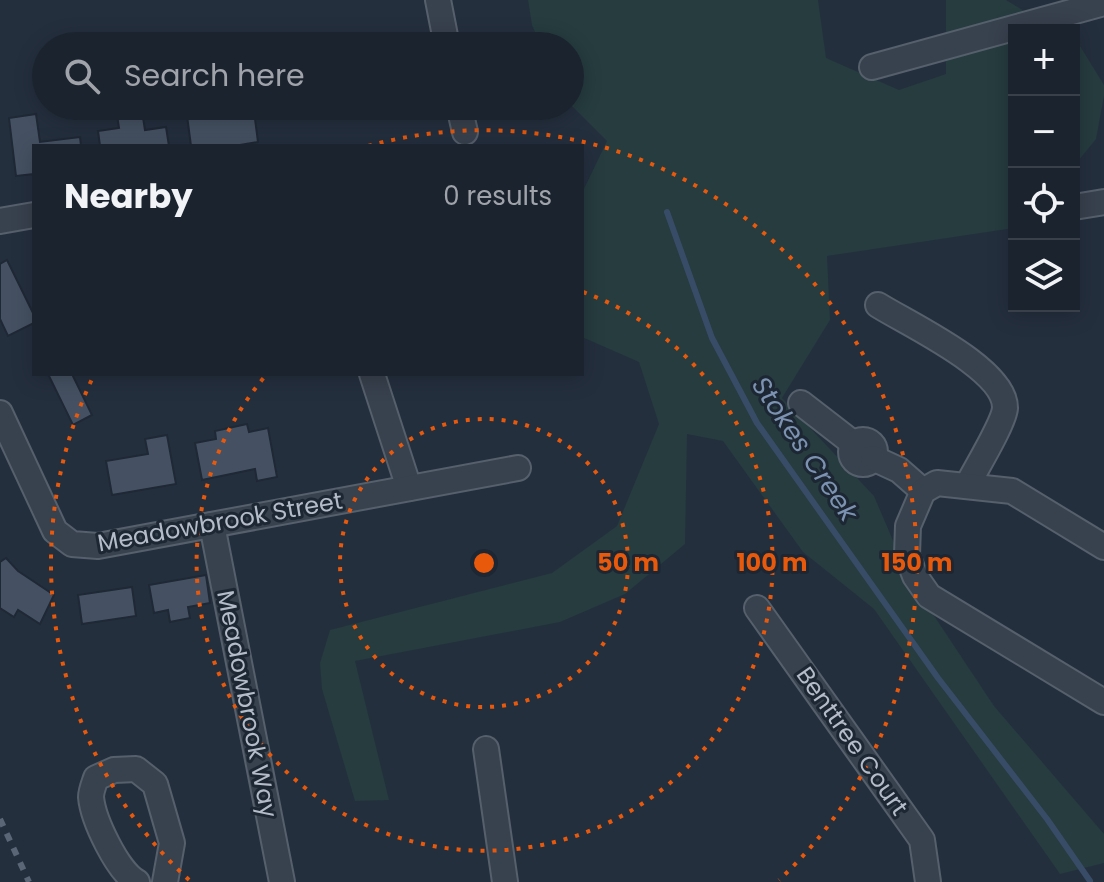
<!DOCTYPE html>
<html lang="en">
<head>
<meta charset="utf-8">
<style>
  :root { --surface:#1b232e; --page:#242b36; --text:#f1f3f6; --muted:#a0a4aa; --line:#39404a }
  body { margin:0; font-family:Poppins,sans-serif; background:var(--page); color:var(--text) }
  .controls { position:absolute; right:24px; top:24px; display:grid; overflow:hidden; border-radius:0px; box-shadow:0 4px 20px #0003 }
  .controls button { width:72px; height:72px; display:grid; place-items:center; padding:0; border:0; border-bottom:2px solid var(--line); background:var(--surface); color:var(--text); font:40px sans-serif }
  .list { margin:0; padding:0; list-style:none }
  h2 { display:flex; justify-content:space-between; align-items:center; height:104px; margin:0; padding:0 32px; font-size:34px }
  h2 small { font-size:26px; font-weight:400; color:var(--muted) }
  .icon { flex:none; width:44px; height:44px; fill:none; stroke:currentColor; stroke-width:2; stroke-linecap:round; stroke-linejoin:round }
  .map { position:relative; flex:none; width:1104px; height:882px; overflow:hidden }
  .search { position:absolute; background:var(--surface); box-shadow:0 4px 20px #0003; left:32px; top:32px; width:552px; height:88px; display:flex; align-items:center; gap:20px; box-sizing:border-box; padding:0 28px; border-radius:44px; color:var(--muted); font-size:30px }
  .panel { position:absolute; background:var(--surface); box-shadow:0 4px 20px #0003; left:32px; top:144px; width:552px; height:232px; border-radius:0px }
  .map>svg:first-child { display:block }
</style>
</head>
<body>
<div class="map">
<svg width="1104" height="882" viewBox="0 0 1104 882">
  <rect width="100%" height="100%" fill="#242f3e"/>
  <!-- green -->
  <g fill="#263c3f">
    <polygon points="528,0 818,0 826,58 899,90 946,74 946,0 1006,0 1055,30 1014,30 1014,228 827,256 830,320 782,398 874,496 909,578 994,706 1104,834 1104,863 1060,874 874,609 803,552 723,441 687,434 685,544 625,594 560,622 355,661 389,800 355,801 322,689 320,663 330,630 552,573 617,526 659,424 639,362 582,337 582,193 607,141 570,104 570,46 541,46 532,25"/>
    <polygon points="1074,42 1080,46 1104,85 1104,96 1096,139 1074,166"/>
  </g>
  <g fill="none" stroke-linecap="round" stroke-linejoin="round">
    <!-- stream -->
    <polyline stroke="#394c67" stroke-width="6" points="667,212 712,338 757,423 938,678 1047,819 1090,881"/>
  </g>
  <!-- building -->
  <g fill="#455162" stroke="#1f2835" stroke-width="2">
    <polygon points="200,106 230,106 231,114 254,111 258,142 234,146 191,146 186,108"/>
    <polygon points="142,111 145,130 166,127 169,146 100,146 98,131 119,128 117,115"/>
    <polygon points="36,114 40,142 80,137 81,146 34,146 34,174 16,176 9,118"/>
    <polygon points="7,260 34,315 34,323 8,336 0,319 0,264"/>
    <polygon points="48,374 72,374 92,415 73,425"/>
    <polygon points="247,424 249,432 268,428 277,477 257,481 255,469 202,480 195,443 216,439 215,431"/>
    <polygon points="167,435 176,484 112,495 106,461 148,454 145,439"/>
    <polygon points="6,558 18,571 54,595 40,624 18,610 14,617 0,608 0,562"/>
    <polygon points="206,575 210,603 188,607 190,618 170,622 168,610 154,613 149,585"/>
    <polygon points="132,587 136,616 82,624 78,595"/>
  </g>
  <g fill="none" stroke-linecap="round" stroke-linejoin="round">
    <!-- minor casing -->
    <g stroke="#565f6c" stroke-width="28">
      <g id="minor">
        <polyline points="438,0 447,46"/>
        <polyline points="872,67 1104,3"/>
        <polyline points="459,106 465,132"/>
        <polyline points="1074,207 1104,202"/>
        <polyline points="0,221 34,215"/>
        <path d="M878 305C908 324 1006 369 1005 408 1004 423 975 470 967 486"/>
        <polyline points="372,374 409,488"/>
        <polyline points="801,403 854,444"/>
        <polyline points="0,413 55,531 72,544 98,546 518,468"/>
        <circle cx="863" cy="452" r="12"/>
        <polyline points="873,458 899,470 923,491"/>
        <polyline points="212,525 282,882"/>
        <polyline points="1104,547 1012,491 937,483 923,491 908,526 907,555 915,576 929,596 1104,702"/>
        <polyline points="757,608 922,840 928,882"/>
        <polyline points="486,749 505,882"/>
        <path d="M137 882C118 872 93 820 91 797 91 791 94 784 96 778L114 770 136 769 155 784 172 843 165 882"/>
      </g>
    </g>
    <!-- minor -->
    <use href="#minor" stroke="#38414e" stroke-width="24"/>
    <!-- rail -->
    <polyline stroke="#5a6575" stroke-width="6" stroke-dasharray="8 8" stroke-linecap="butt" points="0,819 29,882"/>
  </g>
  <!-- distance rings -->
  <g fill="none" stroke="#e8590c" stroke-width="4" stroke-dasharray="4 8">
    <circle cx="484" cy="563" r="144"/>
    <path d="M583 292A288 288 0 1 1 267 374"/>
    <path d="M189 880A433 433 0 0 1 93 377M368 146A433 433 0 0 1 779 880"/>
  </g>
  <g text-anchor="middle" stroke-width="6" stroke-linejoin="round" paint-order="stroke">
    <!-- street labels -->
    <g font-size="24" fill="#b4bcc9" stroke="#1d2633">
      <text transform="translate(220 522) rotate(-10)" y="8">Meadowbrook Street</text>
      <text transform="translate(247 704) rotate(79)" y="8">Meadowbrook Way</text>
      <text transform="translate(852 741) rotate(55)" y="8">Benttree Court</text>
    </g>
    <!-- water labels -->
    <g font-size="26" font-style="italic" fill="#7c92b1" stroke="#1d2633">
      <text transform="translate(805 449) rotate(56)" y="9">Stokes Creek</text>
    </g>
  </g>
  <circle cx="484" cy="563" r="12" fill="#e8590c" stroke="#1d2633" stroke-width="4"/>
  <g font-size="24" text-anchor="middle" font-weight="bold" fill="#e8590c" stroke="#1d2633" stroke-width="6" stroke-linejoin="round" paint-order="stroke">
    <text x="628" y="571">50 m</text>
    <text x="772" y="571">100 m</text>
    <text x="917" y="571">150 m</text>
  </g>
</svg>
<div class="controls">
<button>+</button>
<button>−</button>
<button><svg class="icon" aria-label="locate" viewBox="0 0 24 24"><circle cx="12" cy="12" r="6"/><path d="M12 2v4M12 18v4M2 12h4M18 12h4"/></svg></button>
<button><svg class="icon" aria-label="layers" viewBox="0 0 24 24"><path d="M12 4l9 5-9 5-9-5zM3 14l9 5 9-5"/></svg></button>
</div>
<div class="search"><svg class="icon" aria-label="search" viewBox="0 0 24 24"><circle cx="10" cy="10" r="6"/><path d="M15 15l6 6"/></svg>Search here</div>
<section class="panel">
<h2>Nearby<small>0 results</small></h2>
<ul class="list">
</ul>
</section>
</div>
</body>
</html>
